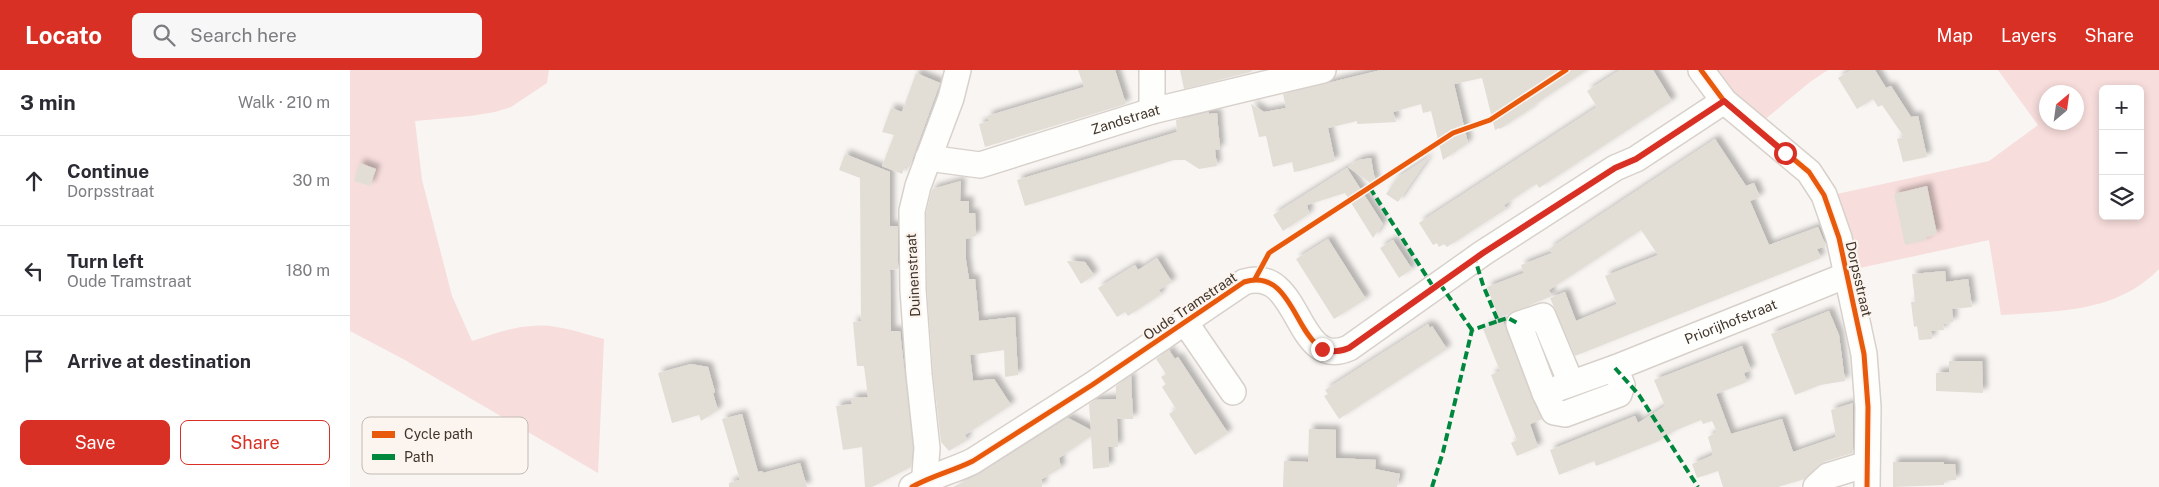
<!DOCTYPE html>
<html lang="en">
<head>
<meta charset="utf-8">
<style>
  :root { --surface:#fff; --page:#f7f7f7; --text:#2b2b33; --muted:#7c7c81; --line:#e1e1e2; --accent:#d93025 }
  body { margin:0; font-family:"Public Sans",sans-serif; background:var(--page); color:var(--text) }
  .controls { position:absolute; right:15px; top:15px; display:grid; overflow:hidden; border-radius:8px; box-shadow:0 2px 8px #0003 }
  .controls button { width:45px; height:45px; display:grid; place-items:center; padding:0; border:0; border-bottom:1px solid var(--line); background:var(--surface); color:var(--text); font:25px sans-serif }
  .compass { position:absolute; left:1689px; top:15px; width:45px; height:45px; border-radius:50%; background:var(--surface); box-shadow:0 2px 8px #0003; rotate:29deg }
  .stop { position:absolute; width:15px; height:15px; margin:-11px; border:4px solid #d93025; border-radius:50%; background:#fff }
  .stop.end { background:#d93025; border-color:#fff; box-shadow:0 1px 5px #0008 }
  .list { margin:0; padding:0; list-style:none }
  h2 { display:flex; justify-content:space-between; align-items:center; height:65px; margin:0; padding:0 20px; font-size:21px }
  h2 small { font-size:16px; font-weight:400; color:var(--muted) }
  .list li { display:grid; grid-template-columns:32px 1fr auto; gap:15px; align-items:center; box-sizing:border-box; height:90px; padding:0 20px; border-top:1px solid var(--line) }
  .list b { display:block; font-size:19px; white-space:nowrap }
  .list p { margin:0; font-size:16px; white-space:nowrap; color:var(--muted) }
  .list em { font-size:16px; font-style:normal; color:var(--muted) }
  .actions { display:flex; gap:10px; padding:15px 20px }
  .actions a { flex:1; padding:11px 0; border:1px solid var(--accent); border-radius:8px; text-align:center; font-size:18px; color:var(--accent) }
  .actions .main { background:var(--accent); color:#fff }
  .icon { flex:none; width:28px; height:28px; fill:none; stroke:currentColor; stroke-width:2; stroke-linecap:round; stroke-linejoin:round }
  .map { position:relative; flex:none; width:1809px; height:417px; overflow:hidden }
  header { display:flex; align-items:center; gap:30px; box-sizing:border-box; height:70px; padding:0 25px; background:var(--accent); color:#fff }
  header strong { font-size:24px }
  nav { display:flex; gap:28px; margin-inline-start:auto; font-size:18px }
  .search { width:350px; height:45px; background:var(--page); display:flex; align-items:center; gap:12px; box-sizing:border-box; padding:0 18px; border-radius:8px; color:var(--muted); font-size:19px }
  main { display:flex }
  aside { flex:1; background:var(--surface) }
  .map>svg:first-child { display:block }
</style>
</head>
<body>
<header>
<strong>Locato</strong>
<div class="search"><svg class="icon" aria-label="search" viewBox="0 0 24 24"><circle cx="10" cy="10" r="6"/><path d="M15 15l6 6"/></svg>Search here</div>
<nav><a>Map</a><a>Layers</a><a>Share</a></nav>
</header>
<main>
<aside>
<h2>3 min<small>Walk · 210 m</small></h2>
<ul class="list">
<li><svg class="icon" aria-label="ahead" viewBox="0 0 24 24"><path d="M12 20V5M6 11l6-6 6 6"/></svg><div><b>Continue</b><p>Dorpsstraat</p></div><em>30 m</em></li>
<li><svg class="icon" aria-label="left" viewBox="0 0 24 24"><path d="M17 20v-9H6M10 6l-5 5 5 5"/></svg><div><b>Turn left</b><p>Oude Tramstraat</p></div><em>180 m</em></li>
<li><svg class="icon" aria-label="arrive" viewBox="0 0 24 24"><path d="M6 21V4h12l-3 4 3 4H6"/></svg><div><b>Arrive at destination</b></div></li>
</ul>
<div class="actions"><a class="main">Save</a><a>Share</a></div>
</aside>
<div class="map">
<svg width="1809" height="417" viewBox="0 0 1809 417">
  <defs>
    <filter id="shadow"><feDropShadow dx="4.5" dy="-4.5" stdDeviation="2.5" flood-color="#0004"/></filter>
  </defs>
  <rect width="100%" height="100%" fill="#f8f5f2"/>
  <!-- green -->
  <g fill="#f7dddb" fill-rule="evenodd">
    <path d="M0 0H199L197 13 161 37 145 42 120 46 65 51 72 110 102 226 122 271C142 265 161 257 182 256 205 253 231 263 254 269L248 403 55 290 0 261Z"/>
    <polygon points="1363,0 1478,0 1460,12 1413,51 1379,21"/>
    <path d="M1648 0H1809V199C1766 243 1708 241 1651 245L1639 170 1505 199 1487 134V124L1639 91 1688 55ZM1753 19H1790V146H1753ZM1696 22H1726V52H1696Z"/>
  </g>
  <!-- building -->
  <g fill="#e2ded6" filter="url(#shadow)">
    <polygon points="728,0 765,0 776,34 635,77 629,54 639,51 637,46 734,17"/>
    <polygon points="830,0 901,0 901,2 834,19"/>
    <polygon points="1031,0 1237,0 1181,37 1182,38 1150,59 1149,58 1145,60 1132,8 1104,14 1118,73 1093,90 1081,41 1073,43 1071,34 1043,42 1046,52 1007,54 1007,51 978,58 985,91 950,101 944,102 942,92 923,97 916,66 909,67 901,34 914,42 936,38 933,24"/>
    <polygon points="1270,0 1303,0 1322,31 1189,118 1187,114 1181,117 1154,135 1156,139 1097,177 1094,174 1089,177 1087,173 1083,175 1069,153 1247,37 1237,21"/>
    <polygon points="1501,0 1525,0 1536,18 1541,16 1561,47 1568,46 1577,87 1553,92 1547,69 1554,67 1532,35 1528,37 1523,29 1507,39 1488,8"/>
    <polygon points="566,3 590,13 559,98 555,96 552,104 532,96 544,65 532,62 541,38 552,42"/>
    <polygon points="859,42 859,44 867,43 870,79 865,80 867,96 849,99 835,90 824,90 675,136 667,110 827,62 826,50"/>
    <polygon points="1365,69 1396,116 1404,113 1410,127 1400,131 1419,175 1468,157 1476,176 1467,179 1471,188 1225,286 1200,228 1215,222 1226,251 1267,234 1255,206 1308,185 1291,160 1199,220 1202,226 1149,248 1137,217 1174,203 1171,195 1202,183 1199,179"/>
    <polygon points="495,84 540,102 540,156 548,156 548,199 540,200 541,261 550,261 563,378 561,397 522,417 515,417 512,377 493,380 486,336 502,334 501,328 518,327 514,296 507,296 503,252 511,251 510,108 489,100"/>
    <polygon points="1079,87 1048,132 1036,124 1047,108"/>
    <polygon points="1021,88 1026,117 998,97 1009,90"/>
    <polygon points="10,93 26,99 20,116 4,111"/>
    <polygon points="997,98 1033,154 1023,168 995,123 957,135 959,144 933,161 923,145"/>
    <polygon points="611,111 610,131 619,131 619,143 625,143 626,166 616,169 616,190 619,209 625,209 629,251 665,247 668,305 655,307 654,280 620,285 623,311 644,309 661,335 615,365 617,370 599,381 591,372 583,303 577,219 576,143 582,119"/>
    <polygon points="1577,116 1587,164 1576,167 1577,170 1555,175 1544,124"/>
    <polygon points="978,169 1016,229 984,249 946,189"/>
    <polygon points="1043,170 1062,199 1049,208 1030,178"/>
    <polygon points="807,188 822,212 809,220 811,224 804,229 778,246 775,242 767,247 748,218 785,195 788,200"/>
    <polygon points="717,191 735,192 744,205 731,214"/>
    <polygon points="1595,201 1596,212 1618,209 1622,237 1602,239 1603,252 1593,254 1594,260 1581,261 1582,269 1569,270 1567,256 1564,257 1561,232 1565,232 1562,204"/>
    <polygon points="1479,241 1489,265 1495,311 1470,315 1445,325 1421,264"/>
    <polygon points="1153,251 1182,328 1192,349 1180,354 1188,377 1167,386 1161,373 1167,370 1141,305 1150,301 1133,259"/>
    <polygon points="1078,254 1080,258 1082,256 1097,279 989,349 974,326 978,324 975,320"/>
    <polygon points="1392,276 1401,300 1394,303 1397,312 1366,324 1381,364 1432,349 1443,382 1486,367 1481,340 1503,333 1503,383 1473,392 1455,409 1428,417 1373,417 1368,401 1347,408 1342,394 1363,385 1358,367 1367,362 1362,351 1353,354 1351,350 1324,361 1309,371 1246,396 1244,391 1209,405 1200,380 1285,346 1288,353 1315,336 1304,310"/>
    <polygon points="819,280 825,289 828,287 878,363 845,385 819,344 826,339 812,317 816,314 811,307 816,304 806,289"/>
    <polygon points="1599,291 1632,291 1633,323 1586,321 1586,303 1599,302"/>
    <polygon points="341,294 358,297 365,322 363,323 368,340 351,351 349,345 322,353 308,303"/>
    <polygon points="781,306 783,349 767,349 768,377 758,377 759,397 743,399 741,366 709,388 711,398 692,409 692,417 603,417 631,403 718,348 741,360 739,334 745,330 766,329 766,316"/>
    <polygon points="392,344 408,402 412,401 413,403 450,393 457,417 379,417 379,413 390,410 372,349"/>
    <polygon points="959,359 986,360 986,388 1026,390 1025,399 1050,404 1047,417 933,417 934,391 958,392"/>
    <polygon points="1543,392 1594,392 1594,394 1605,394 1606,410 1594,411 1594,415 1543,417"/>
  </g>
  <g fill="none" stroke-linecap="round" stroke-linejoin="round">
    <!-- minor casing -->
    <g stroke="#d8d1cb" stroke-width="28">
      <g id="minor">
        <polyline points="1351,0 1374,31 1459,102 1474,125 1489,168 1514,284 1518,337 1517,417"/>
        <polyline points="802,41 802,0"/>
        <path id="s1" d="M578 88 630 95 802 41 973 0"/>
        <polyline points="835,252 883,322"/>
        <polyline points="1221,313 1193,246 1169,254 1195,323 1204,342 1215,344 1269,324 1272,315 1265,298"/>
        <path id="s2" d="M1195 323 1265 298 1497 205"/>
        <path d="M562 417C581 406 603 401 623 391L742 315 894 212C952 194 944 302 999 278L1133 183 1265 98 1286 89 1374 31"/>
        <polyline points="574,417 577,378 569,304 563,220 562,141 568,116 601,28 608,0"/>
        <polyline points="1466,417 1478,406 1517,394"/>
      </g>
    </g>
    <!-- minor -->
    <use href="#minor" stroke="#fefefd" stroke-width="25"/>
    <!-- quiet -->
    <g stroke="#00873e" stroke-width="4" stroke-dasharray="8 4" stroke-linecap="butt">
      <polyline points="1020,118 1084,218"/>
      <polyline points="1090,214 1122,260"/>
      <polyline points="1148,251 1158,248 1169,254"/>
      <polyline points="1265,298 1289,325 1348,417"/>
      <polyline points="1082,417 1093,382 1122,260 1148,251 1133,215 1125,189"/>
    </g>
    <!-- cycleway casing -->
    <g stroke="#fbf4ef" stroke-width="8">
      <g id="cycleway">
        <polyline points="1351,0 1374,31 1459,102 1474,125 1489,168 1514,284 1518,337 1517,417"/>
        <polyline points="905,209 919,183 1103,63 1140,50 1216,0"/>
        <path d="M562 417C581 406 603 401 623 391L742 315 894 212C952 194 944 302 999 278L1133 183 1265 98 1286 89 1374 31"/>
      </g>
    </g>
    <!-- cycleway -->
    <use href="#cycleway" stroke="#e8590c" stroke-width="5"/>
  </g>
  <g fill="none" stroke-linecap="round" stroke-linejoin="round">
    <!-- route -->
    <path stroke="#d93025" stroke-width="6" d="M972 279C983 282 989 282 999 278L1133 183 1265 98 1286 89 1374 31 1435 83"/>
  </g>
  <g text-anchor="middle" stroke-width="4.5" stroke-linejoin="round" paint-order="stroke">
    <!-- street labels -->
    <g font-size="14" fill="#41352a" stroke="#fbf4ef">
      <text dy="5" stroke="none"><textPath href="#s1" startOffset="205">Zandstraat</textPath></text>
      <text transform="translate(563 205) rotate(-93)" y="5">Duinenstraat</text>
      <text transform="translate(1509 209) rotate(77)" y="5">Dorpsstraat</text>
      <text transform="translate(840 236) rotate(-34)" y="5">Oude Tramstraat</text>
      <text dy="5" stroke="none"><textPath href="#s2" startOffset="199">Priorijhofstraat</textPath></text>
    </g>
  </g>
  <!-- legend -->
  <rect x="12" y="347" width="166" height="57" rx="8" fill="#fbf4ef" stroke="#c3bbb4" stroke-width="1"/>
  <rect x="22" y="361" width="23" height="7" fill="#e8590c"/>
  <rect x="22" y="384" width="23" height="6" fill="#00873e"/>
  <g font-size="14" fill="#41352a">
    <text x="54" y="369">Cycle path</text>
    <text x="54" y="392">Path</text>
  </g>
</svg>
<div class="controls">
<button>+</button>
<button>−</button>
<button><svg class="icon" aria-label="layers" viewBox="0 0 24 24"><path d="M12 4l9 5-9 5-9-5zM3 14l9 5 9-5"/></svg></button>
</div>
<svg class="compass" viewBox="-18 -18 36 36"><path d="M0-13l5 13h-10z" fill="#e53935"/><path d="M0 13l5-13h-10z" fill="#7c7c81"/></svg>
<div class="stop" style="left:1435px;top:83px"></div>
<div class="stop end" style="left:972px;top:279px"></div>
</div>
</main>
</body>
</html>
